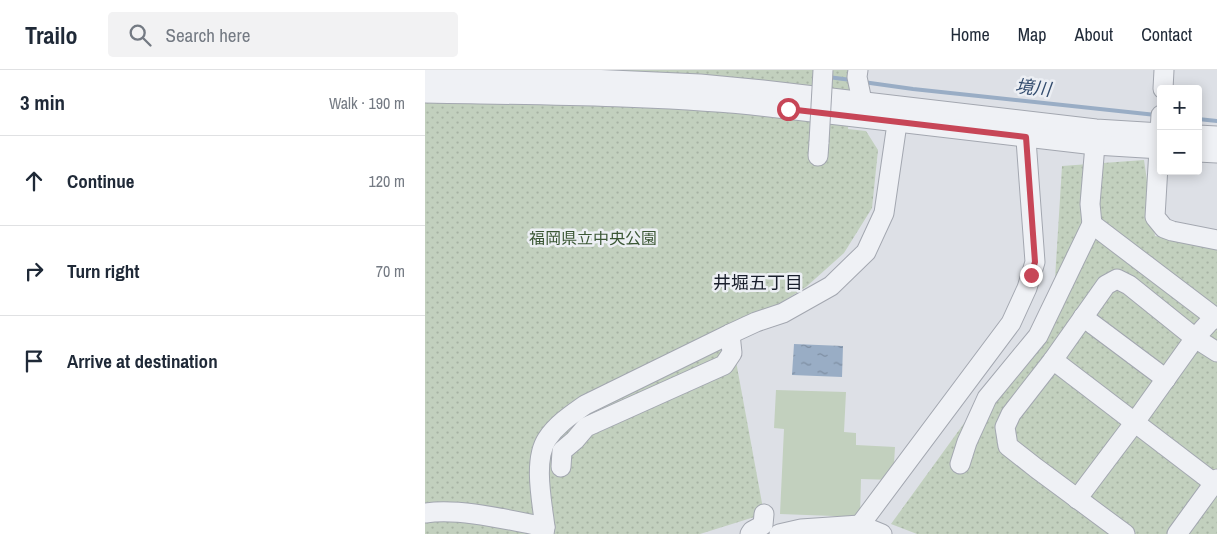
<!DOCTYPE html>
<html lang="en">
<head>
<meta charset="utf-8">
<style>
  :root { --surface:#fff; --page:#f2f2f3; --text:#1f2937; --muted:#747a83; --line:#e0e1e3 }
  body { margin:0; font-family:"Archivo Narrow","Noto Sans JP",sans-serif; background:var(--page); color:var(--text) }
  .controls { position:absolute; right:15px; top:15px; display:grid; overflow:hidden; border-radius:5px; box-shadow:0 2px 12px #0003 }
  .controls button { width:45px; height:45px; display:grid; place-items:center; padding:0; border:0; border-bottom:1px solid var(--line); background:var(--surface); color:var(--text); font:25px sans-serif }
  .stop { position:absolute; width:15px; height:15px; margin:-11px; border:4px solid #c74657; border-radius:50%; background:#fff }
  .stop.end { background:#c74657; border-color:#fff; box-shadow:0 1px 5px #0008 }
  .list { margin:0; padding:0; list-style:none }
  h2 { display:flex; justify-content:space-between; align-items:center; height:65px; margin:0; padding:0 20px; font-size:21px }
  h2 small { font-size:16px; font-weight:400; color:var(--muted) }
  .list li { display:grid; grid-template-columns:32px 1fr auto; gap:15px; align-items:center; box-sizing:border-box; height:90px; padding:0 20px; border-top:1px solid var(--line) }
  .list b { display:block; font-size:19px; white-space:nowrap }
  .list em { font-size:16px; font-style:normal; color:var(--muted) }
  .icon { flex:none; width:28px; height:28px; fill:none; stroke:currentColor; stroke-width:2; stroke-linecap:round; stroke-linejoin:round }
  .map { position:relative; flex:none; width:792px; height:464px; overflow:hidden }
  header { display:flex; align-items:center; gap:30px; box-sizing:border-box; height:70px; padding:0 25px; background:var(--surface); border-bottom:1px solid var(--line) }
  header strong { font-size:24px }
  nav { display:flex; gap:28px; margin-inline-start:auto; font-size:18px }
  .search { width:350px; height:45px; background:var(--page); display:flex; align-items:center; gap:12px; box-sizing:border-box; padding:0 18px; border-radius:5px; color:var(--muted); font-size:19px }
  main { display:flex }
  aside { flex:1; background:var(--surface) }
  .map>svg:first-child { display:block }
</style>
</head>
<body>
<header>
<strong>Trailo</strong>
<div class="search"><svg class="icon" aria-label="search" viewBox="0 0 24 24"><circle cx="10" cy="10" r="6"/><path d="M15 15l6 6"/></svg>Search here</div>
<nav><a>Home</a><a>Map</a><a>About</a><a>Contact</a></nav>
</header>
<main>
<aside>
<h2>3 min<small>Walk · 190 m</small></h2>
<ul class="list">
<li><svg class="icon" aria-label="ahead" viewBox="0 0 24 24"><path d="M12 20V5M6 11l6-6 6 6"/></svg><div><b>Continue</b></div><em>120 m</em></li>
<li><svg class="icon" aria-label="right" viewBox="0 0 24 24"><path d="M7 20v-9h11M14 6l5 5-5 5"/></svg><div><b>Turn right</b></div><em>70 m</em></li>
<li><svg class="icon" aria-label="arrive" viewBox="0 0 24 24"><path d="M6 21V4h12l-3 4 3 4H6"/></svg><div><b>Arrive at destination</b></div></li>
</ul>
</aside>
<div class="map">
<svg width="792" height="464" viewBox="0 0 792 464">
  <defs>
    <pattern id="park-dots" width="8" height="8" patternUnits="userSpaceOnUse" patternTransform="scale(1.25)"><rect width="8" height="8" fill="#c2d0be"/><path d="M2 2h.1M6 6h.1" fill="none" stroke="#a7b3a4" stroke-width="1.8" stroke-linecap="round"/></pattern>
    <pattern id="water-ripples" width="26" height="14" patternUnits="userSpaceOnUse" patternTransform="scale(1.25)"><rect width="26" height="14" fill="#99adc5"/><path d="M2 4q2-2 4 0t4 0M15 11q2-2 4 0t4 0" fill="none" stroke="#7d8da1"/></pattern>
  </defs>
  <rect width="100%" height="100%" fill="#dde0e6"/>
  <!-- grass -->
  <polygon fill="#c2d0be" points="351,320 421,322 419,362 431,363 431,375 470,377 468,410 436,409 435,447 355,444 359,359 349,358"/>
  <!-- park -->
  <g fill="url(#park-dots)">
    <polygon points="0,0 428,0 423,59 441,61 453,80 447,138 419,183 381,217 306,264 339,444 275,464 0,464"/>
    <polygon points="719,90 730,166 792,177 792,464 492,464 466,454 553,334 610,263 630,209 637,96"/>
  </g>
  <!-- water -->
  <polygon fill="url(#water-ripples)" points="369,274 418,276 417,307 367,305"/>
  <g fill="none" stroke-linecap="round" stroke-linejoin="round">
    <!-- stream -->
    <g stroke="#99adc5" stroke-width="4">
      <polyline points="403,7 426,10"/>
      <polyline points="438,12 488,19 731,45"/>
      <polyline points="773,49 792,51"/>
    </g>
    <!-- minor casing -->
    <g stroke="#a3a7b0" stroke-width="21">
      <g id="minor">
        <polyline points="433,0 432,7 437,31"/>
        <polyline points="0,7 165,9 275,14 338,20 671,59 736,63"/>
        <polyline points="738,19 739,0"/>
        <path d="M0 23C109 25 218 25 327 35L601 67 670 75 736 79"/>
        <polyline points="736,45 730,147 739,158 747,161 792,170"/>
        <polyline points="671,63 665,134 667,154 792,249"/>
        <polyline points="773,65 792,66"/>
        <polyline points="773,82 792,83"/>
        <polyline points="393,86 394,72"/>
        <polyline points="658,247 741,309"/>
        <polyline points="628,290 789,413"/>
        <polyline points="535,394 542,372 562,328 613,266 667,154"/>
        <polyline points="136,397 137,381 150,370 161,357 299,295 307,283 305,264"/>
        <polyline points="652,429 710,352 770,268 789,247"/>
        <path d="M0 443C37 438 83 450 120 457"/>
        <polyline points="435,455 586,253 602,218 610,192 600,56"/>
        <path d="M119 464 120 457C117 432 108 390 122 369 132 354 146 345 160 335L305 264 331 252 358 243 406 216 441 182 459 143 474 40"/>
        <polyline points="325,464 327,461 338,455 339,444"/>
        <polyline points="354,464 376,459 435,455 457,464"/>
        <polyline points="700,464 611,398 583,376 580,357 586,344 628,290 681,215 692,209 704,215 770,268 792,282"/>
        <polyline points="752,464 792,409"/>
      </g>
    </g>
    <!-- minor -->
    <use href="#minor" stroke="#eff1f5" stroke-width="19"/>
    <!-- minor-bridge casing -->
    <g stroke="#a3a7b0" stroke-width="21" stroke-linecap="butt">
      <polyline id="minor-bridge" points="394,72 398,0"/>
    </g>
    <!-- minor-bridge -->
    <use href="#minor-bridge" stroke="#eff1f5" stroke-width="19"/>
  </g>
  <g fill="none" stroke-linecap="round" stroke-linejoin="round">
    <!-- route -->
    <polyline stroke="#c74657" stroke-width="6" points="363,39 601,67 610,192 606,205"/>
  </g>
  <g text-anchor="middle" stroke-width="5" stroke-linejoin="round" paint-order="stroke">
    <!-- park labels -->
    <g font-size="16" fill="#3b5735" stroke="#eceff4">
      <text x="168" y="174">福岡県立中央公園</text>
    </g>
    <!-- water labels -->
    <g font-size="18" font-style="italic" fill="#334c6e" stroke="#eceff4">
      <text transform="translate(608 18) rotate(6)" y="6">境川</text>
    </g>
    <!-- neighbourhood labels -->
    <g font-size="18" fill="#191f2c" stroke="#eceff4">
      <text x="333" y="219">井堀五丁目</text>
    </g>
  </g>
</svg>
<div class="controls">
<button>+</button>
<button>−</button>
</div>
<div class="stop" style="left:363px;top:39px"></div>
<div class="stop end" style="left:606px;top:205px"></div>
</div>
</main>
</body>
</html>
